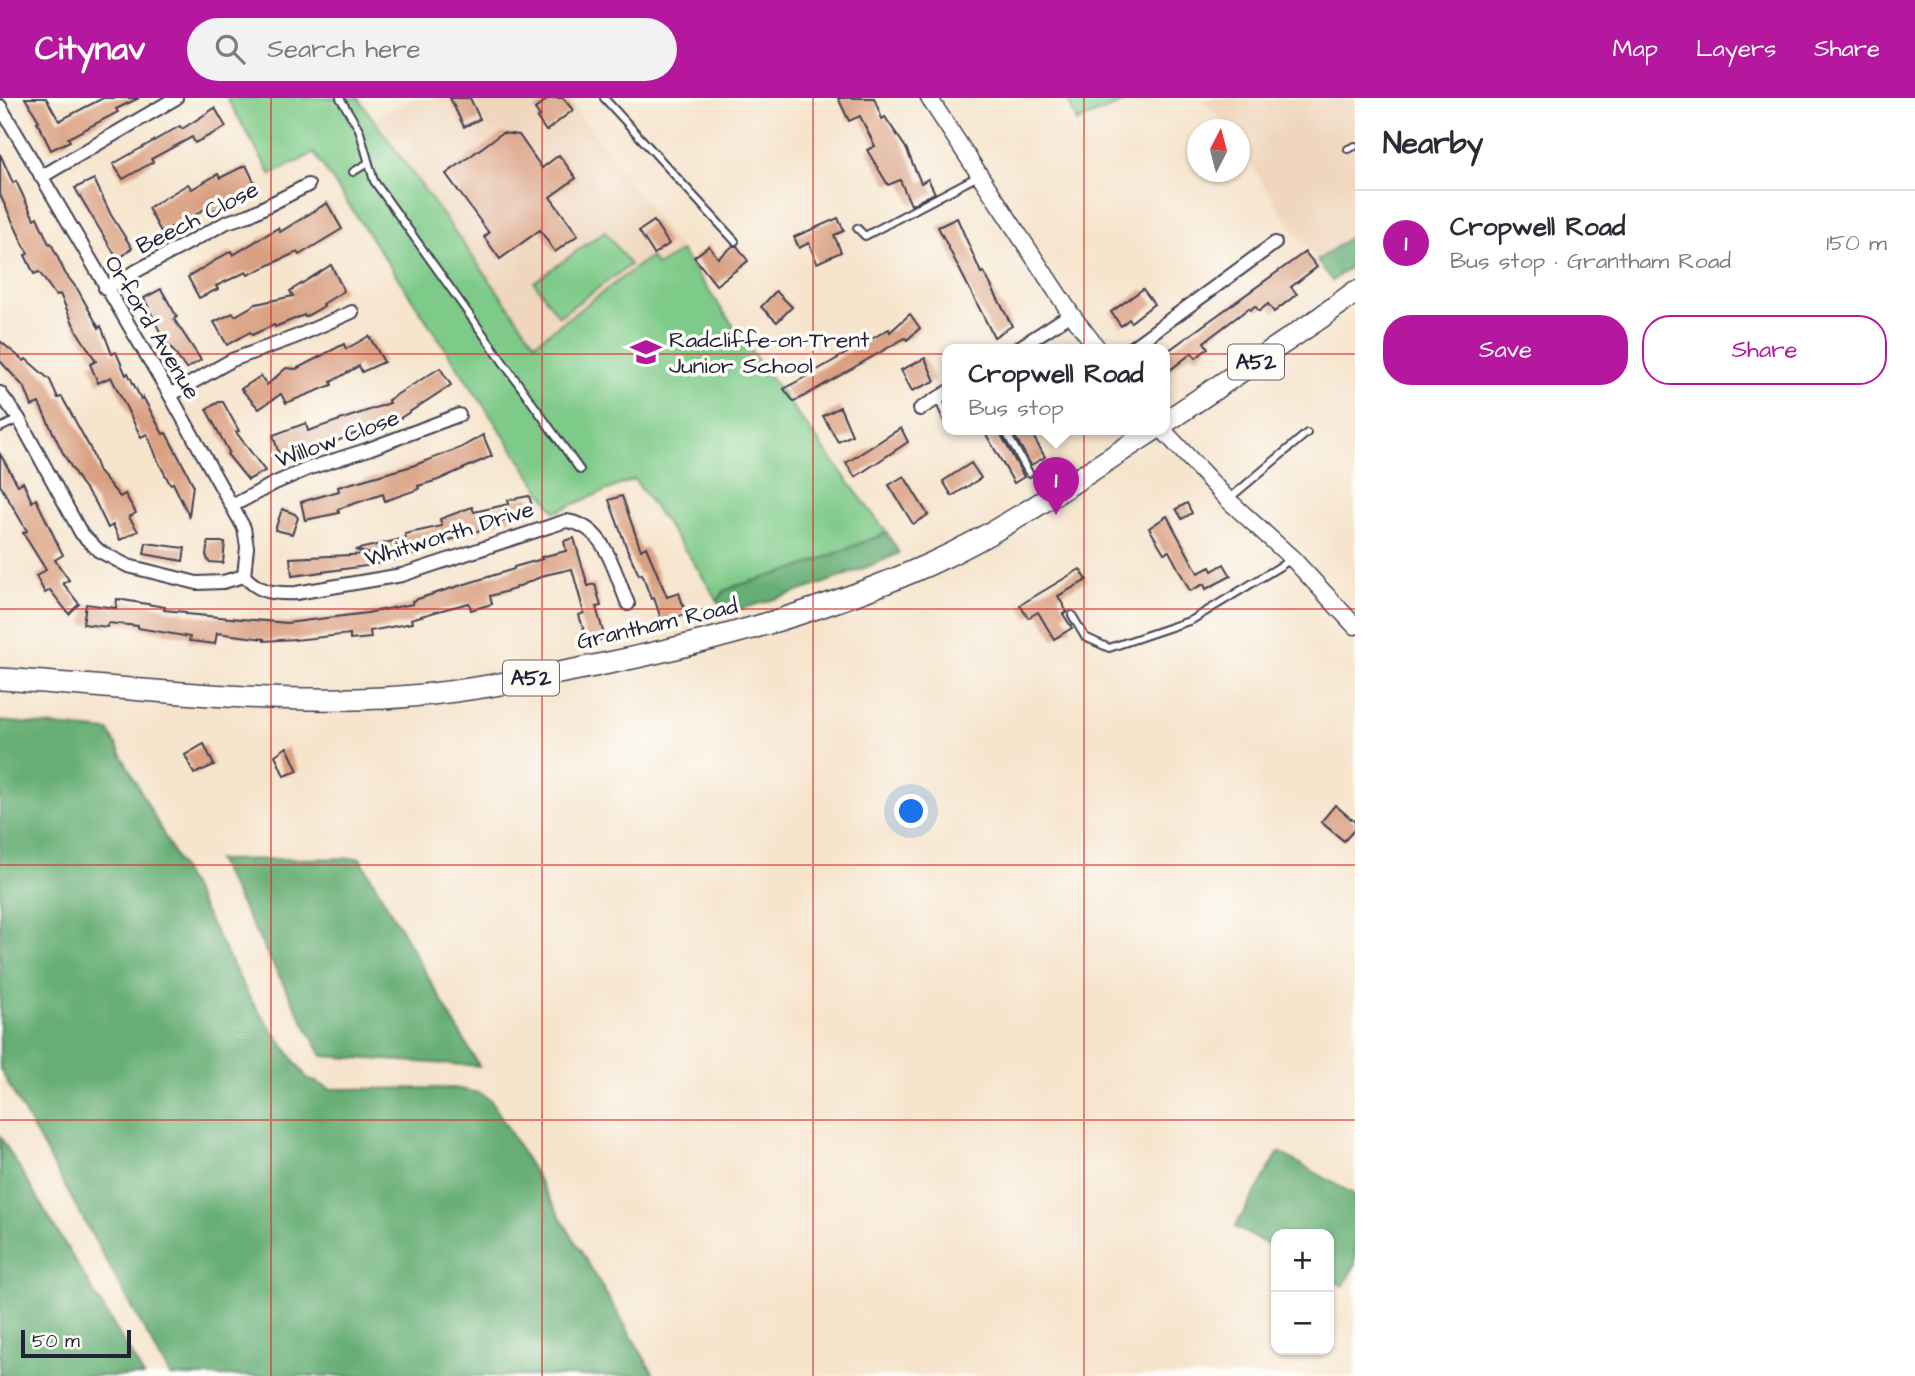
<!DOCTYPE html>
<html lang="en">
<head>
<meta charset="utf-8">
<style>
  :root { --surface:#fff; --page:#f2f2f3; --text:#2b2b33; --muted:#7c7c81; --line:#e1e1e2; --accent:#b5179e }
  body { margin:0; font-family:"Architects Daughter",sans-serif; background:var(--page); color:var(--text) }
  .controls { position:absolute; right:21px; bottom:21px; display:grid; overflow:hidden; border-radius:14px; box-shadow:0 2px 5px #0004 }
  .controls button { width:63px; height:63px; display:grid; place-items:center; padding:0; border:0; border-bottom:2px solid var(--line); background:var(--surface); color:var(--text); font:35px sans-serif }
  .compass { position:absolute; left:1187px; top:21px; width:63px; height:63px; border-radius:50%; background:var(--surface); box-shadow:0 2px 5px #0004; rotate:6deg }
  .scale { position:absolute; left:21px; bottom:18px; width:110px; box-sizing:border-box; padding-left:7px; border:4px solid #22223b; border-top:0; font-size:19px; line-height:24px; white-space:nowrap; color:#22223b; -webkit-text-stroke:5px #fdfcf7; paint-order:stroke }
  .you { position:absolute; left:912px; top:714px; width:24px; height:24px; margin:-18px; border:5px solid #fff; border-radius:50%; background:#1a73e8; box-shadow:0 0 0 10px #1a73e833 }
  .badge { display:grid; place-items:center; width:46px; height:46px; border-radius:50%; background:var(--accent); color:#fff; font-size:23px; font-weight:700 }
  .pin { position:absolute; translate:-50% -58px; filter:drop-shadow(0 2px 4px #0008) }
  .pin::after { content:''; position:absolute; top:37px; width:24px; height:21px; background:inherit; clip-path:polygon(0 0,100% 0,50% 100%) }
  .popup { position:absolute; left:942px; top:246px; width:228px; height:91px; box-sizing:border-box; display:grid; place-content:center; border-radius:14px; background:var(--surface); filter:drop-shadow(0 2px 5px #0005); font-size:23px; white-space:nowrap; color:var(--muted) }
  .popup b { font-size:26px; color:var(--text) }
  .popup::after { content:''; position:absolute; left:50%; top:100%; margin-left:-14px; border:14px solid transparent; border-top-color:var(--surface) }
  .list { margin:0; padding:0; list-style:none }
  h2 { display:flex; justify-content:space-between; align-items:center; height:91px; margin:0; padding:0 28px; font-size:30px }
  h2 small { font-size:23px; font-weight:400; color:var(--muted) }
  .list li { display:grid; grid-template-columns:46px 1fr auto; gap:21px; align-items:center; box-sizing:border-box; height:105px; padding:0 28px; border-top:2px solid var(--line) }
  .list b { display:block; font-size:26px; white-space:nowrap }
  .list p { margin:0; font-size:23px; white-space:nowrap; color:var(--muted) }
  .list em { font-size:23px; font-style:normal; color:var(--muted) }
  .actions { display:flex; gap:14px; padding:21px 28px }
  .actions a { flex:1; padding:16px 0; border:2px solid var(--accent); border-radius:28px; text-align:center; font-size:24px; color:var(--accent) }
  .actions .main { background:var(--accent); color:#fff }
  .icon { flex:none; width:38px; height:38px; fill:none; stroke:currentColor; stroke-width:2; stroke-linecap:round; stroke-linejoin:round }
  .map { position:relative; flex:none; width:1355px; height:1278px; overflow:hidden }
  header { display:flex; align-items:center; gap:42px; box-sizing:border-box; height:98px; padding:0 35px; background:var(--accent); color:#fff }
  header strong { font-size:33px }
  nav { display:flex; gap:38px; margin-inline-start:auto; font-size:24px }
  .search { width:490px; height:63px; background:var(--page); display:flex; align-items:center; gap:18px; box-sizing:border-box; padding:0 24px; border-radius:38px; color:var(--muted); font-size:26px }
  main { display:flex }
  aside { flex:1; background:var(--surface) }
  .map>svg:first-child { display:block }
</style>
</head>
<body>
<header>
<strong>Citynav</strong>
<div class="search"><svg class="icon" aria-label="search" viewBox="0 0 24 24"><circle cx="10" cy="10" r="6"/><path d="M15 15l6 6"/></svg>Search here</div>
<nav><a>Map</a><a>Layers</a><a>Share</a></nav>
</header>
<main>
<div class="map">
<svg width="1355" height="1278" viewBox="0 0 1355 1278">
  <rect width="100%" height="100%" fill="#fdfcf7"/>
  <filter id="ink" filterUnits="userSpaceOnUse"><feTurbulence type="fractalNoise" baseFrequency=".0143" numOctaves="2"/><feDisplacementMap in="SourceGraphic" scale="14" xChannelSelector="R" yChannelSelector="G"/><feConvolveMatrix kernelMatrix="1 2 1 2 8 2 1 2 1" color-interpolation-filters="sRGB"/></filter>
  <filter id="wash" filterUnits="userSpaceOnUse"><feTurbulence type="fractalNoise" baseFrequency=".00686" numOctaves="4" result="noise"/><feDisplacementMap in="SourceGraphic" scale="28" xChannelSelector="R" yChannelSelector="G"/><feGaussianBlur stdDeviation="1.57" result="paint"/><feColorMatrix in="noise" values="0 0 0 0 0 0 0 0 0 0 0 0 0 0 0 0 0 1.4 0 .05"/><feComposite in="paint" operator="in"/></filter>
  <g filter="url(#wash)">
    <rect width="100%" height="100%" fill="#f6e4cc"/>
    <!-- built -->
    <g fill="#efd6bc">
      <polygon points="411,0 567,0 681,153 758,263 874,417 899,455 836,482 726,515 692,462 372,22"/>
      <polygon points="1202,0 1355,0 1355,165 1332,183 1291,129 1240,49 1240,32 1228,31"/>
    </g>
    <!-- green -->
    <g fill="#7eca88" stroke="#507662" stroke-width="2">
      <polygon points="227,0 358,0 535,245 650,159 657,168 681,153 758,263 887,435 801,469 736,488 724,493 718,503 692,462 634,381 555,414 314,55 271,77"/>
      <polygon points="1067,0 1134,0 1077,24"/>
      <polygon points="605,133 630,167 559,218 534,184"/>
    </g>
    <!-- forest -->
    <g fill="#66ae74" stroke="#446858" stroke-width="2">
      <polygon points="1355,135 1355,165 1332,183 1317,163"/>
      <path d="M887 435 899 455C843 481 785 499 726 515L718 503 724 493 736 488 801 469Z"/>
      <polygon points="0,623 109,633 251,902 307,980 330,991 454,990 479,995 491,1002 655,1278 170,1278 0,971"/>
      <polygon points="360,760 479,968 322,958 217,762"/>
      <polygon points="0,1038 144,1278 0,1278"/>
      <polygon points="1279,1054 1355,1097 1355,1167 1343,1188 1329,1180 1329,1136 1276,1136 1276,1151 1235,1129"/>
    </g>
    <g id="blocks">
      <!-- building -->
      <g fill="#daa082">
        <polygon points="25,0 46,0 59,23 103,0 139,0 116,11 118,14 68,40 70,43 51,52 37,24 39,23"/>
        <polygon points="450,0 470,0 480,21 464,29"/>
        <polygon points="549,0 563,0 573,12 546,33 537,20 540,18 535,11"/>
        <polygon points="838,0 874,0 882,21 885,19 906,50 921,85 928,81 935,95 911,107 900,82 888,87 867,52 875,48 860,18 849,23"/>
        <polygon points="215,10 226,29 195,45 192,39 151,61 153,64 123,81 113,66 180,28 182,31"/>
        <polygon points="502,35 519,37 542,70 559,57 576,80 550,99 578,137 555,154 540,132 500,161 484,139 489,135 446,76"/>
        <polygon points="0,56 13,85 16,83 34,121 37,119 49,146 51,145 65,175 78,192 99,230 101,228 112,256 116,254 126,277 128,275 141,301 143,299 163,336 166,335 189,378 193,387 189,418 173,385 170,386 158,363 147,336 141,339 111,279 98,285 90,266 96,263 76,232 60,196 56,198 39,174 34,176 25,157 28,156 0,97"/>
        <polygon points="246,67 258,92 212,113 209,108 189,121 161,134 148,110 188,86 192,91 218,76 220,80"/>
        <polygon points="94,81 111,117 132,150 118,162 75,90"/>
        <polygon points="327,105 342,131 299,157 297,154 248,177 246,174 216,188 218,191 199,200 188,179 231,153 233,157 278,130 280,134"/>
        <polygon points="838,120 844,133 834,137 841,154 817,165 809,145 799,150 794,139"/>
        <polygon points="957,120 981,175 984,174 1012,228 994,239 938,129"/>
        <polygon points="654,123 669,146 654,156 639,133"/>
        <polygon points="709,148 718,160 733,148 737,148 748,163 716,187 694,159"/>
        <polygon points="1305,154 1317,169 1291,189 1297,196 1274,214 1268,206 1259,213 1255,208 1250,212 1249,210 1204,244 1208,250 1196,260 1192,255 1170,272 1165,265 1165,255"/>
        <polygon points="331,167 344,193 323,206 324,208 305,219 304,217 275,229 274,227 252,237 250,234 227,247 214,224 233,215 235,218 256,206 293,198 290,193"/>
        <polygon points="161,191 177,219 174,221 201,262 186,271 160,234 144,200"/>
        <polygon points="1143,191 1154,206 1131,224 1129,221 1121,228 1111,214"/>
        <polygon points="776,193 792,209 777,224 761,209"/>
        <polygon points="910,216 920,230 907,242 905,240 794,304 784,291 889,231 890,234"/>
        <polygon points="369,238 384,264 362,274 359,268 331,284 332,287 286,305 281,296 259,311 241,291 261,278 267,287 286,270 296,271 344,246 346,251"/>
        <polygon points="0,243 24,263 26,261 50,282 58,300 62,299 90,350 99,374 120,399 125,396 136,415 129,419 138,433 120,442 113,427 108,430 96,405 80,384 63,355 39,305 32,308 25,290 0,263"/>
        <polygon points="925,260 935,283 912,293 901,272"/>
        <polygon points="440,270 451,287 391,326 357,338 356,335 313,353 281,362 273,337 306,325 308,333 390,305 388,302"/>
        <polygon points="219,304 223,304 239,333 236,334 265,373 248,382 227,356 229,354 206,311"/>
        <polygon points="840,309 852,337 838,344 823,318"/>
        <polygon points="901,330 908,344 855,379 846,365"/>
        <polygon points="983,331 998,331 1024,379 1014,385"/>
        <polygon points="1011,331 1029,331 1045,359 1031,367"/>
        <polygon points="483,337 492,358 438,382 418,388 419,391 385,403 383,396 338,411 339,415 305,422 301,404 339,393 338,389 412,368 460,350"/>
        <polygon points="0,356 18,387 23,384 32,404 36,401 63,457 55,462 69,482 63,485 79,506 69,516 50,492 45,495 36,478 46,472 23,435 27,433 0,387"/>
        <polygon points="971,365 981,380 952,398 943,383"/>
        <polygon points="904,378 928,417 913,426 889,387"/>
        <polygon points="529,398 534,414 480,430 481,432 441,445 441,447 403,460 366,468 292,478 290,460 370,456 355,452 406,440 405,436 442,428 440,421 472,409 474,414 509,406 508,402"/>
        <polygon points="622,398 641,452 646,449 667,499 679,495 686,516 662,524 654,500 651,501 642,476 639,477 627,451 609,402"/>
        <polygon points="1187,405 1192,415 1182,421 1176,411"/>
        <polygon points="282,411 295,416 298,420 292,436 275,432"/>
        <polygon points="1167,418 1198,475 1210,469 1212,473 1224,466 1231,478 1206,491 1204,486 1190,493 1169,453 1164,455 1149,430"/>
        <polygon points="574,440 588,488 595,486 601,508 596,509 605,540 588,546 579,517 584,515 572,471 545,477 515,490 515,491 490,498 492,506 471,512 469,505 442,512 411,521 412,525 370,533 371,540 350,542 350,536 295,542 295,541 264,543 264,541 217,535 215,546 189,543 190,539 138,530 138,528 108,525 107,529 83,526 86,506 116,510 117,501 165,509 164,512 186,514 186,516 287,525 367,515 413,506 412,503 436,495 514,471 514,469 542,461 541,459 566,453 564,443"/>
        <polygon points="208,444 225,444 223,465 209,464 206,457"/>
        <polygon points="146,445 185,450 183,463 144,456"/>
        <polygon points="1080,471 1087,482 1058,498 1067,514 1063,516 1072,530 1054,541 1038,514 1028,520 1020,507"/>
        <polygon points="204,646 214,667 194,676 185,657"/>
        <polygon points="287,649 298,673 284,678 275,657"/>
        <polygon points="1335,707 1355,724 1355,731 1344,743 1321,724"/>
      </g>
    </g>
  </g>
  <g filter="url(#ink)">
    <use href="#blocks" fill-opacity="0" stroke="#423f51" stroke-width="2"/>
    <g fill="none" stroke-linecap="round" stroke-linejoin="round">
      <!-- service casing -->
      <g stroke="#423f51" stroke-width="10">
        <g id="service">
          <polyline points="340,0 359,31 374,83 580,372"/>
          <polyline points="604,0 735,143"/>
          <polyline points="1348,51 1355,48"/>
          <polyline points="353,74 368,65"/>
          <polyline points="857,130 865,138 978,78"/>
          <polyline points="938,300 948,323"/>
          <polyline points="0,330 19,321"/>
          <polyline points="1004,331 1029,375"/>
          <polyline points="1230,400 1307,335"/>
          <polyline points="1072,517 1085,539 1109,550 1192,522 1292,461"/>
        </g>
      </g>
      <!-- minor casing -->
      <g stroke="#423f51" stroke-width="16">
        <g id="minor">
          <polyline points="0,8 170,297 244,430 247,449 244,478"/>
          <polyline points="41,79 176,0"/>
          <polyline points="105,190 227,124 249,117 308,87"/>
          <polyline points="1017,251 1071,216"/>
          <polyline points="1130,251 1275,145"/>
          <path d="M0 295 19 321 81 435 99 453 128 468 197 485 223 484 244 478C259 494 273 496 296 495L402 477 566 423C606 427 614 474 628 506"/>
          <polyline points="170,297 232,262 295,239 352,214"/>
          <polyline points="920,311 948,294"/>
          <polyline points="232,408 275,385 310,370 366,352 459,317"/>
        </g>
      </g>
      <!-- tertiary casing -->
      <g stroke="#423f51" stroke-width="19">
        <g id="tertiary">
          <polyline points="929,0 1071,216 1098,251"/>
          <polyline points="1162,331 1228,402 1293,461 1355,528"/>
        </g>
      </g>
      <!-- trunk casing -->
      <g stroke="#423f51" stroke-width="24">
        <g id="trunk">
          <polyline points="1164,325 1320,220 1355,194"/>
          <path d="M0 581C126 589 257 606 383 600 446 597 508 585 569 573 693 549 816 517 930 466 1009 430 1082 378 1155 331"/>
        </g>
      </g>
      <!-- service -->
      <use href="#service" stroke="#fff" stroke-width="6"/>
      <!-- minor -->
      <use href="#minor" stroke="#fff" stroke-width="12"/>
      <!-- tertiary -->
      <use href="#tertiary" stroke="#fff" stroke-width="16"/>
      <!-- trunk -->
      <use href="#trunk" stroke="#fff" stroke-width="21"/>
    </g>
  </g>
  <!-- grid -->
  <path fill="none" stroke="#d62828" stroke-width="2" stroke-opacity="0.55" d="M271 0V1278M542 0V1278M813 0V1278M1084 0V1278M0 256H1355M0 511H1355M0 767H1355M0 1022H1355"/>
  <!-- icons -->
  <defs>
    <g id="school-bare" transform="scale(2.415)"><path d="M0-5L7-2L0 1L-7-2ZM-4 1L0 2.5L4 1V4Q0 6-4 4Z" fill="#b5179e" stroke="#fdfcf7" stroke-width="2.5" paint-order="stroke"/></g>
  </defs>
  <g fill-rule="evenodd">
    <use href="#school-bare" x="646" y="254"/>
  </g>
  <g text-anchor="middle" stroke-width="7" stroke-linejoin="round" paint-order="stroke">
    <!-- shield labels -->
    <g fill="#fdfcf7" stroke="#646373" stroke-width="2">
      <rect x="1228" y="246.5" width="56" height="35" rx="5"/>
      <rect x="503" y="562.5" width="56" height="35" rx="5"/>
    </g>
    <g font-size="21" font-weight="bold" fill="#22223b">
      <text x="1256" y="271">A52</text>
      <text x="531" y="587">A52</text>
    </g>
    <!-- street labels -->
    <g font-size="23" fill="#22223b" stroke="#fdfcf7">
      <text transform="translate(197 119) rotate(-27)" y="8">Beech Close</text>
      <text transform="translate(153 229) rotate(59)" y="8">Orford Avenue</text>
      <text transform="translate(337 340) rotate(-20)" y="8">Willow Close</text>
      <text transform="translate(449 435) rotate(-17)" y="8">Whitworth Drive</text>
      <text transform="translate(657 525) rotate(-13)" y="8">Grantham Road</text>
    </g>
    <!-- poi labels -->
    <g font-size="23" fill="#22223b" stroke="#fdfcf7" text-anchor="start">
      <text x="669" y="249">Radcliffe-on-Trent<tspan x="669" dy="26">Junior School</tspan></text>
    </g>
  </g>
</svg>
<div class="controls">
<button>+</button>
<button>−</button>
</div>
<svg class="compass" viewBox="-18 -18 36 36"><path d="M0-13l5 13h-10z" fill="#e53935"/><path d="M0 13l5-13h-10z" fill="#7c7c81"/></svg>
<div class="scale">50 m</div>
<div class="you"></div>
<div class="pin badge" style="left:1056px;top:417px">1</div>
<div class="popup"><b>Cropwell Road</b>Bus stop</div>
</div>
<aside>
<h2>Nearby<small></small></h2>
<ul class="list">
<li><span class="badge">1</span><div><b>Cropwell Road</b><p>Bus stop · Grantham Road</p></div><em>150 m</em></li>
</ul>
<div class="actions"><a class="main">Save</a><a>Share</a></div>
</aside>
</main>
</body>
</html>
